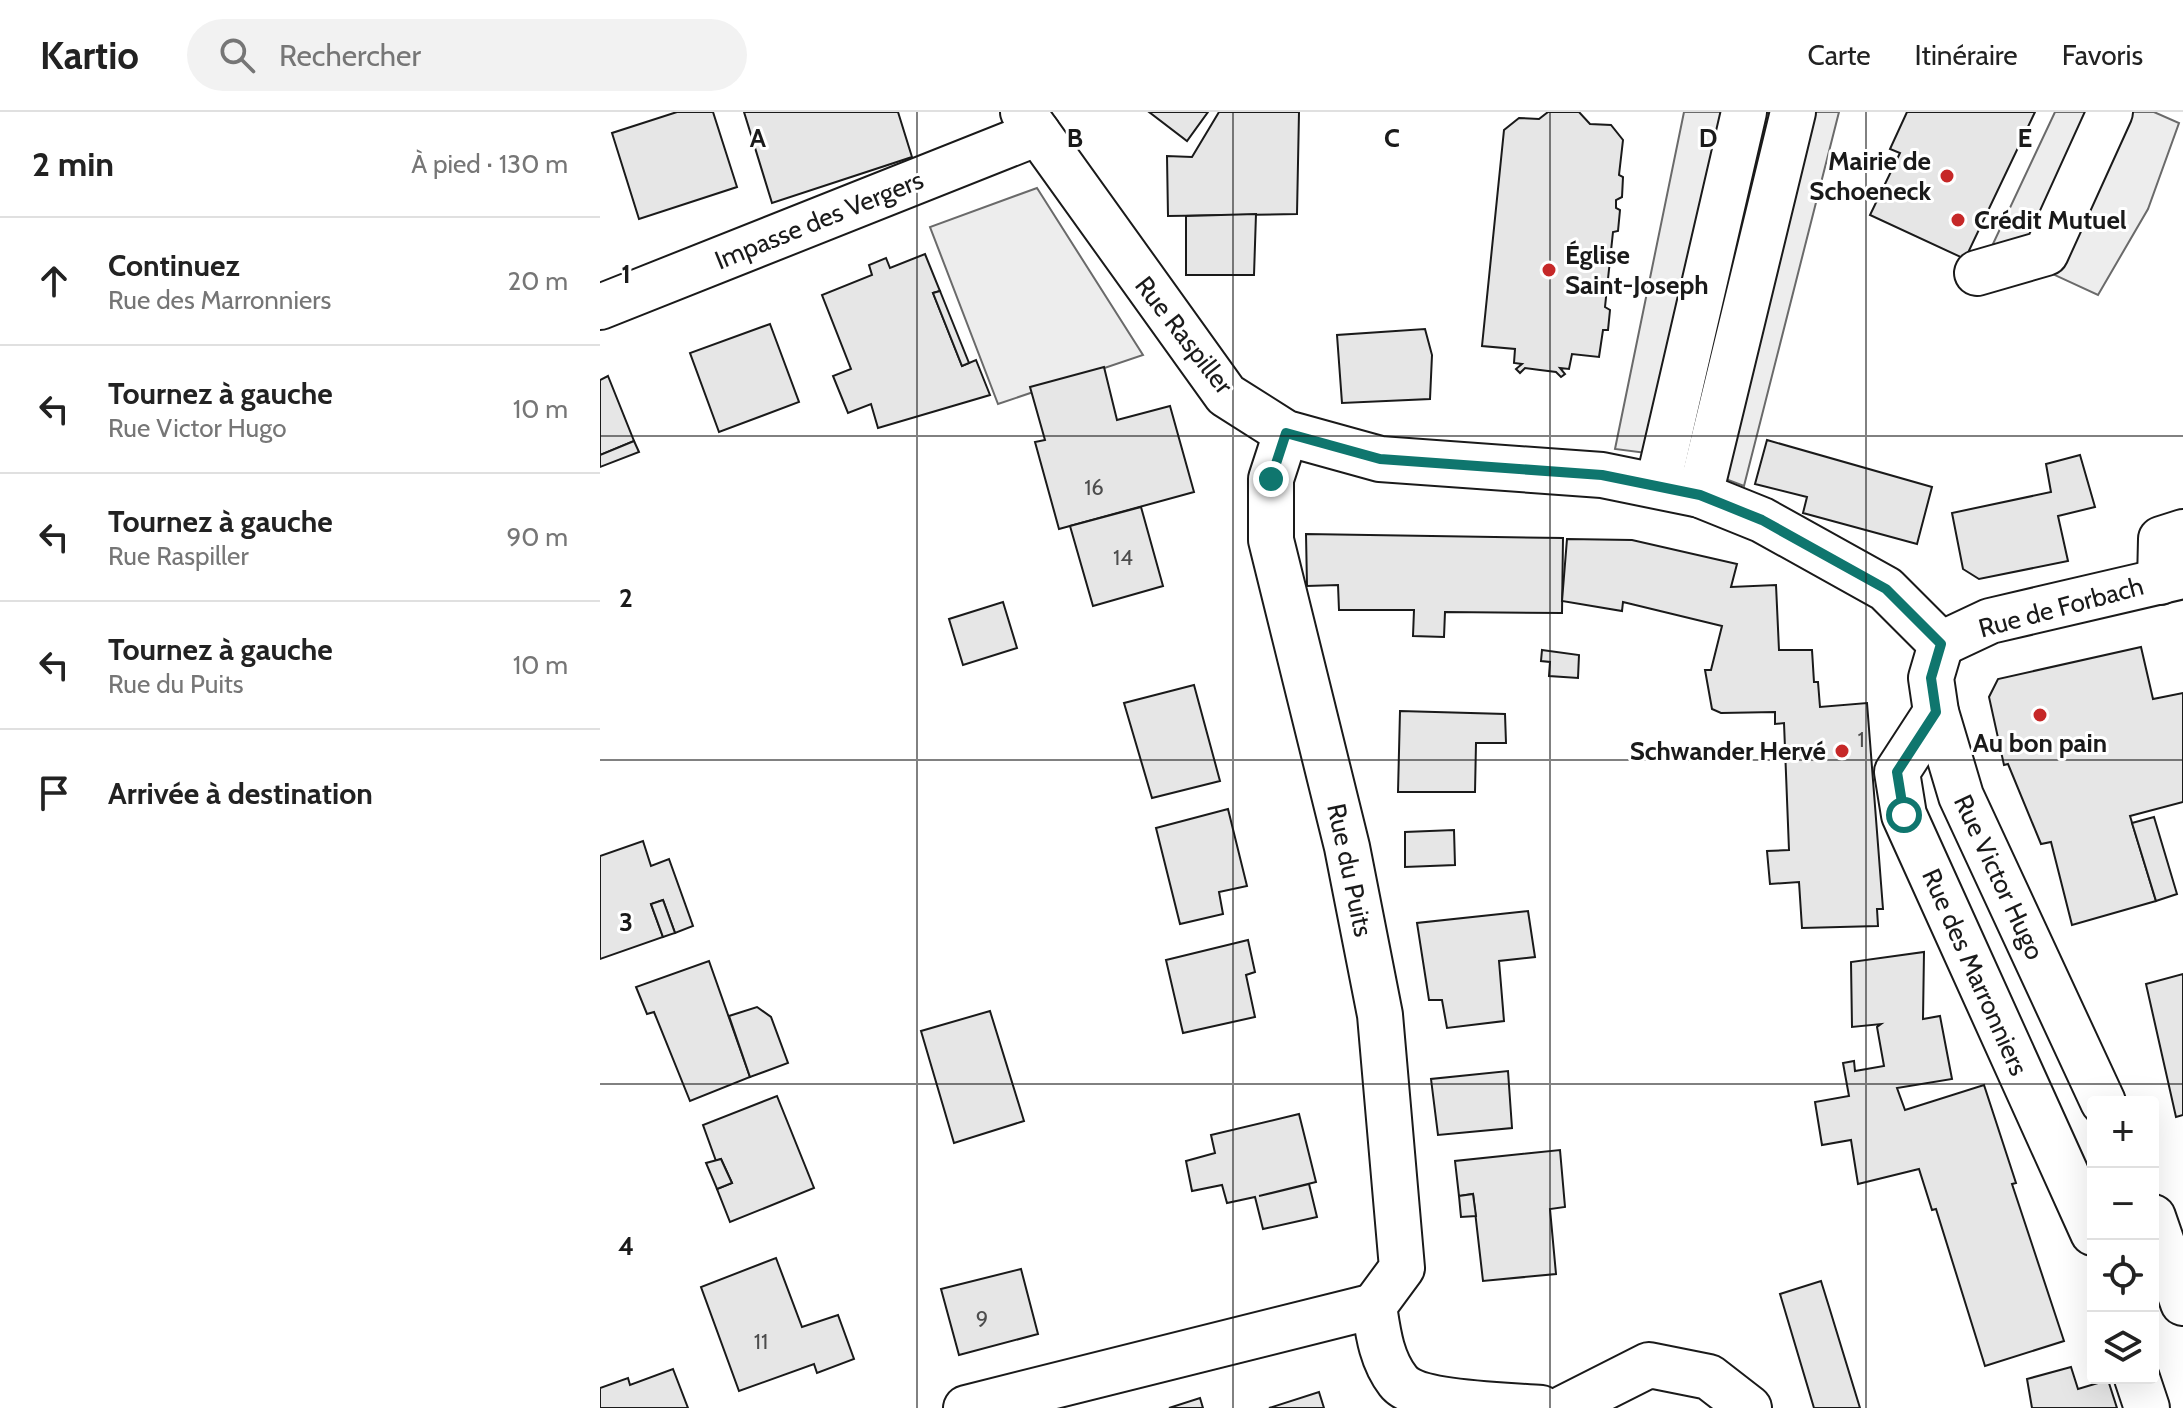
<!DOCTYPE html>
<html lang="fr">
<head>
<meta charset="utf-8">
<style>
  :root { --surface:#fff; --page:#f2f2f2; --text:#222; --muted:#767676; --line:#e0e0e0 }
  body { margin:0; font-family:Cabin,sans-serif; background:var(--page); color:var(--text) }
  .controls { position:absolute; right:24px; bottom:24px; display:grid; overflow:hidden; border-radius:8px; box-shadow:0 8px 32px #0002 }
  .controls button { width:72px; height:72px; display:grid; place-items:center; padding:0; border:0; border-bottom:2px solid var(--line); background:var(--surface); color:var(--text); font:40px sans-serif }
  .stop { position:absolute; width:24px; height:24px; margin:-18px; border:6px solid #0f766e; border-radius:50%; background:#fff }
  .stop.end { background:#0f766e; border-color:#fff; box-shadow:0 2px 8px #0008 }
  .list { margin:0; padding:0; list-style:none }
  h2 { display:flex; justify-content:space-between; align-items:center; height:104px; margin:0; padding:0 32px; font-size:34px }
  h2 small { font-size:26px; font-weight:400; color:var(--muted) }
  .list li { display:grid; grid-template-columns:52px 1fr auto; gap:24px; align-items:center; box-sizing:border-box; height:128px; padding:0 32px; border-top:2px solid var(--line) }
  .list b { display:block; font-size:30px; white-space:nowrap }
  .list p { margin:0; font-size:26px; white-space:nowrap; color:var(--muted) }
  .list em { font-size:26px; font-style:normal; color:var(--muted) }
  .icon { flex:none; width:44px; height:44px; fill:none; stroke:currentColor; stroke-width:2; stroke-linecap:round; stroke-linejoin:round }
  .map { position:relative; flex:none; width:1583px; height:1296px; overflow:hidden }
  header { display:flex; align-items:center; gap:48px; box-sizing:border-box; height:112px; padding:0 40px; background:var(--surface); border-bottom:2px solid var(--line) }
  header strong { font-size:38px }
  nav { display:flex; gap:44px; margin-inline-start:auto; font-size:28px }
  .search { width:560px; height:72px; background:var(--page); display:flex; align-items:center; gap:20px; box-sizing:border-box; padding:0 28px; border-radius:44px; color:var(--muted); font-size:30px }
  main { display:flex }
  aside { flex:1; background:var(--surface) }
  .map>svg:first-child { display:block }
</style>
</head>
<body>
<header>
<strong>Kartio</strong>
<div class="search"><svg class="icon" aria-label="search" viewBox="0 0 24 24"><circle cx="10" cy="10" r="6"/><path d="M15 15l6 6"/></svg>Rechercher</div>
<nav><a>Carte</a><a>Itinéraire</a><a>Favoris</a></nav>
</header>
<main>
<aside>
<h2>2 min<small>À pied · 130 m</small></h2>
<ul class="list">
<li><svg class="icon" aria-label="ahead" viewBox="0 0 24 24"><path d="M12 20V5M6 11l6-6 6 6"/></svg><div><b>Continuez</b><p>Rue des Marronniers</p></div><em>20 m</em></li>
<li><svg class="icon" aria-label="left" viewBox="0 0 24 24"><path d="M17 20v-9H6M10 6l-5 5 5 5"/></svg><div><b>Tournez à gauche</b><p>Rue Victor Hugo</p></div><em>10 m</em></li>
<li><svg class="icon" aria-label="left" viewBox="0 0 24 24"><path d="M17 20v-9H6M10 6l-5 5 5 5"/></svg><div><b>Tournez à gauche</b><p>Rue Raspiller</p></div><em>90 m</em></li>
<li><svg class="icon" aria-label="left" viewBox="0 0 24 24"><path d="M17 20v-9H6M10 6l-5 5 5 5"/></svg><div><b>Tournez à gauche</b><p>Rue du Puits</p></div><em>10 m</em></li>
<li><svg class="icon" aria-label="arrive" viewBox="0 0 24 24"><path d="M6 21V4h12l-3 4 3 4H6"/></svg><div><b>Arrivée à destination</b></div></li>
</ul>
</aside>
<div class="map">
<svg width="1583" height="1296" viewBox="0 0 1583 1296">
  <rect width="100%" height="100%" fill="#fff"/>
  <!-- parking -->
  <g fill="#ededed" stroke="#6a6a6a" stroke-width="2">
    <polygon points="1084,0 1239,0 1144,374 1062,343 1015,337"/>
    <polygon points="1455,0 1554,0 1579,11 1548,97 1498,183 1392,134"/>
    <polygon points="437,76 543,243 398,292 330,115"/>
  </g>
  <!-- building -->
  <g fill="#e6e6e6" stroke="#1a1a1a" stroke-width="2">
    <polygon points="77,0 113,0 137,75 39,107 12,21"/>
    <polygon points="144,0 298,0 312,45 172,91"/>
    <polygon points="549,0 608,0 587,29"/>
    <polygon points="619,0 699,0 697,102 568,104 567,44 592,45"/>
    <polygon points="948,0 979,0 990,12 1011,13 1023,28 1019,63 1023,65 1022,85 1016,88 1016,96 1020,98 1018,119 1013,120 1005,195 1010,198 1008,218 1003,218 999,245 972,242 969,257 960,256 965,262 961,265 956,260 940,258 925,256 920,261 916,257 922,252 914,251 915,237 882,234 904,18 919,6 939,7"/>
    <polygon points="1307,0 1435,0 1365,147 1270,103 1300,41 1290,37"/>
    <polygon points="656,102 654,163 586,163 586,104"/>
    <polygon points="325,142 340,179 333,181 362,254 376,248 390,283 278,316 271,292 248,301 233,264 251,257 222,183 272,163 269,153 286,146 290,156"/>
    <polygon points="340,179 369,251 362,254 333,181"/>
    <polygon points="170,212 199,290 119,320 90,241"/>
    <polygon points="825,217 832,243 830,287 742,291 737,223"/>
    <polygon points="504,255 517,308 570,294 594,380 459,417 435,330 445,328 430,275"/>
    <polygon points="8,264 34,329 0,343 0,268"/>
    <polygon points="1167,328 1332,375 1317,432 1203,401 1207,385 1155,372"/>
    <polygon points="34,329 39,340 0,355 0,343"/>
    <polygon points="1480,343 1495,395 1458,404 1468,449 1379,467 1363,457 1352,401 1451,380 1446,352"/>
    <polygon points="541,395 563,474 493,494 470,414"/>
    <polygon points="706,422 963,426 962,501 845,500 844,525 813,524 814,498 739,498 738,473 707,474"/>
    <polygon points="967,427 1032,428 1137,452 1131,475 1176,473 1179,538 1212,538 1214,570 1218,570 1220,595 1267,591 1283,797 1277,797 1278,814 1202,816 1199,770 1170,772 1167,739 1189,738 1184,611 1175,612 1175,600 1121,601 1112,597 1105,558 1111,558 1122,514 1023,490 1022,499 962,489"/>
    <polygon points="403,490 417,536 363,553 349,507"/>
    <polygon points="1541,535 1553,587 1583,581 1583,690 1530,704 1556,789 1472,813 1451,730 1441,732 1408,652 1404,653 1389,585 1398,567"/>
    <polygon points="942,538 979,543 978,566 949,564 950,550 941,549"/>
    <polygon points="594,573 620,669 552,686 524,591"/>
    <polygon points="800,599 905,602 906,631 876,631 875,680 798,680"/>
    <polygon points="628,697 647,774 619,780 623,802 580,812 556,716"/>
    <polygon points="1554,705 1577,782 1556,789 1532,711"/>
    <polygon points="854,718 855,753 805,755 805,720"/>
    <polygon points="43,729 51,754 69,747 93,814 75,821 63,788 51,792 63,825 0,847 0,744"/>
    <polygon points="63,788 75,821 63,825 51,792"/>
    <polygon points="928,799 935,845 899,849 904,909 847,916 842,888 829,888 817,811"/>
    <polygon points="648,828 655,860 646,863 655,905 583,921 566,848"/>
    <polygon points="1324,840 1323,907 1340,904 1352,967 1297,976 1305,998 1384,973 1416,1071 1412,1072 1464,1229 1385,1254 1336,1097 1332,1098 1319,1057 1258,1072 1251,1028 1222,1033 1215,990 1249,984 1243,951 1254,949 1255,959 1284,954 1277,915 1281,912 1252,915 1251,850"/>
    <polygon points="109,849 150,965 90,989 54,900 47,902 36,875"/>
    <polygon points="1583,862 1583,1003 1576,1005 1546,872"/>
    <polygon points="157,895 171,905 188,951 150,965 129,904"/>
    <polygon points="390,899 424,1009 354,1031 321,919"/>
    <polygon points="908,959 912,1016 838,1023 831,967"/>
    <polygon points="177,984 214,1076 130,1110 117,1077 132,1071 121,1047 116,1049 103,1013"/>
    <polygon points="699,1002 716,1070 659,1084 709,1072 717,1105 663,1117 655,1085 627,1091 622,1073 592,1079 586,1049 615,1041 611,1023"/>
    <polygon points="960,1038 965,1095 950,1097 956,1162 883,1169 873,1082 859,1084 855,1049"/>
    <polygon points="121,1047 132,1071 117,1077 106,1051"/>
    <polygon points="873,1082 876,1104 861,1105 859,1084"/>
    <polygon points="176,1146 202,1215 238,1203 254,1247 217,1261 214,1252 139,1279 101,1175"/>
    <polygon points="421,1157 438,1222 359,1243 341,1177"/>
    <polygon points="1221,1169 1230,1198 1260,1296 1214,1296 1180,1182"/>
    <polygon points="1471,1255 1478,1277 1508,1268 1517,1296 1432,1296 1427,1267"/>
    <polygon points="73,1257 88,1296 0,1296 0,1276 28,1266 30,1273"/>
    <polygon points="719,1280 724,1296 669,1296"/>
    <polygon points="600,1286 603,1296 569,1296"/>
  </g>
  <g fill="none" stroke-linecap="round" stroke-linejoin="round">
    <!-- minor casing -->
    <g stroke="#1a1a1a" stroke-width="48">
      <g id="minor">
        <polyline points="423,0 626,283 686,321 780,347 1002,363 1100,383 1162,408 1286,477 1341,532"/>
        <polyline points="1377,161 1446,141 1510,0"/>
        <polyline points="0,195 438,21"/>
        <path d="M686 321 671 367V428L747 735 780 903 802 1156 774 1194C778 1220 781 1247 798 1269 816 1293 910 1293 941 1296"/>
        <polyline points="1058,372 1144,0"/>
        <polyline points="1100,383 1193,0"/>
        <polyline points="1560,470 1561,427 1583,420"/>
        <polyline points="1341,532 1331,566 1336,600 1361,684 1503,990"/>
        <polyline points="1341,532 1390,509 1583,464"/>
        <polyline points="1336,600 1297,660 1304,703 1493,1121"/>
        <polyline points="1553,1105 1583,1191"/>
        <polyline points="1537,1266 1547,1296"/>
        <polyline points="366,1296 774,1194"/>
        <polyline points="964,1296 1049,1253 1109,1265 1149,1296"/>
      </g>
    </g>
    <!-- minor -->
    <use href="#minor" stroke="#fff" stroke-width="44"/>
  </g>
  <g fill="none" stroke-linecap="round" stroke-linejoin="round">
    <!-- route -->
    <polyline stroke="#0f766e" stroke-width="10" points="671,367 686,321 780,347 1002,363 1100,383 1162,408 1286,477 1341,532 1331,566 1336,600 1297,660 1304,703"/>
  </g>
  <!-- grid -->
  <path fill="none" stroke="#1a1a1a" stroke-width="2" stroke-opacity="0.55" d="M317 0V1296M633 0V1296M950 0V1296M1266 0V1296M0 324H1583M0 648H1583M0 972H1583"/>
  <!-- markers -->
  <g fill="#c62828" stroke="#fff" stroke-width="3">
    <circle cx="1347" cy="64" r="8"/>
    <circle cx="1358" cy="108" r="8"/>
    <circle cx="949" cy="158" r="8"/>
    <circle cx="1440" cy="603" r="8"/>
    <circle cx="1242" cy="639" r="8"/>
  </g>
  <g text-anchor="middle" stroke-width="6" stroke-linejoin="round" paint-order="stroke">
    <!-- number labels -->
    <g font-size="22" fill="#4d4d4d">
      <text x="494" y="383">16</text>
      <text x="523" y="453">14</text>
      <text x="1261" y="635">1</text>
      <text x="382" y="1214">9</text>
      <text x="161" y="1237">11</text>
    </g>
    <!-- poi labels -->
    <g font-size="26" font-weight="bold" fill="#1a1a1a" stroke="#fff" text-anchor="end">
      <text x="1331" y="58">Mairie de<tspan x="1331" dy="30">Schoeneck</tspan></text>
      <text x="1374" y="117" text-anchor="start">Crédit Mutuel</text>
      <text x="965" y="152" text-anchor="start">Église<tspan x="965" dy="30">Saint-Joseph</tspan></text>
      <text x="1440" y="640" text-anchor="middle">Au bon pain</text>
      <text x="1226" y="648">Schwander Hervé</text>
    </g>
    <!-- street labels -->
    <g font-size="26" fill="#1a1a1a" stroke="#fff">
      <text transform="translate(219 108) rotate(-22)" y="9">Impasse des Vergers</text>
      <text transform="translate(584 223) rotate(52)" y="9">Rue Raspiller</text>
      <text transform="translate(1461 495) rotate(-15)" y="9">Rue de Forbach</text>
      <text transform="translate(750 758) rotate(78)" y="9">Rue du Puits</text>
      <text transform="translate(1399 765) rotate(65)" y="9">Rue Victor Hugo</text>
      <text transform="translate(1375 860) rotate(66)" y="9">Rue des Marronniers</text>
    </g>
  </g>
  <g font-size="26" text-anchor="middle" font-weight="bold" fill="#1a1a1a" stroke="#fff" stroke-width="6" stroke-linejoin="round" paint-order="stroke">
    <text x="158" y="35">A</text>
    <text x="475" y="35">B</text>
    <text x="792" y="35">C</text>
    <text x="1108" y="35">D</text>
    <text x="1425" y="35">E</text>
    <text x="26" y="171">1</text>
    <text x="26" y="495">2</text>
    <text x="26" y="819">3</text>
    <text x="26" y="1143">4</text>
  </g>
</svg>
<div class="controls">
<button>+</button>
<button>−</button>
<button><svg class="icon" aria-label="locate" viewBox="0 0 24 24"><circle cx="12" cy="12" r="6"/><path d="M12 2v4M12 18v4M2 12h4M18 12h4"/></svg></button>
<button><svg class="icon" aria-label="layers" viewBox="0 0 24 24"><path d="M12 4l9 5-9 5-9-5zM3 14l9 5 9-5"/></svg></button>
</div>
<div class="stop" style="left:1304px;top:703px"></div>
<div class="stop end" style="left:671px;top:367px"></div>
</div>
</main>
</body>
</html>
